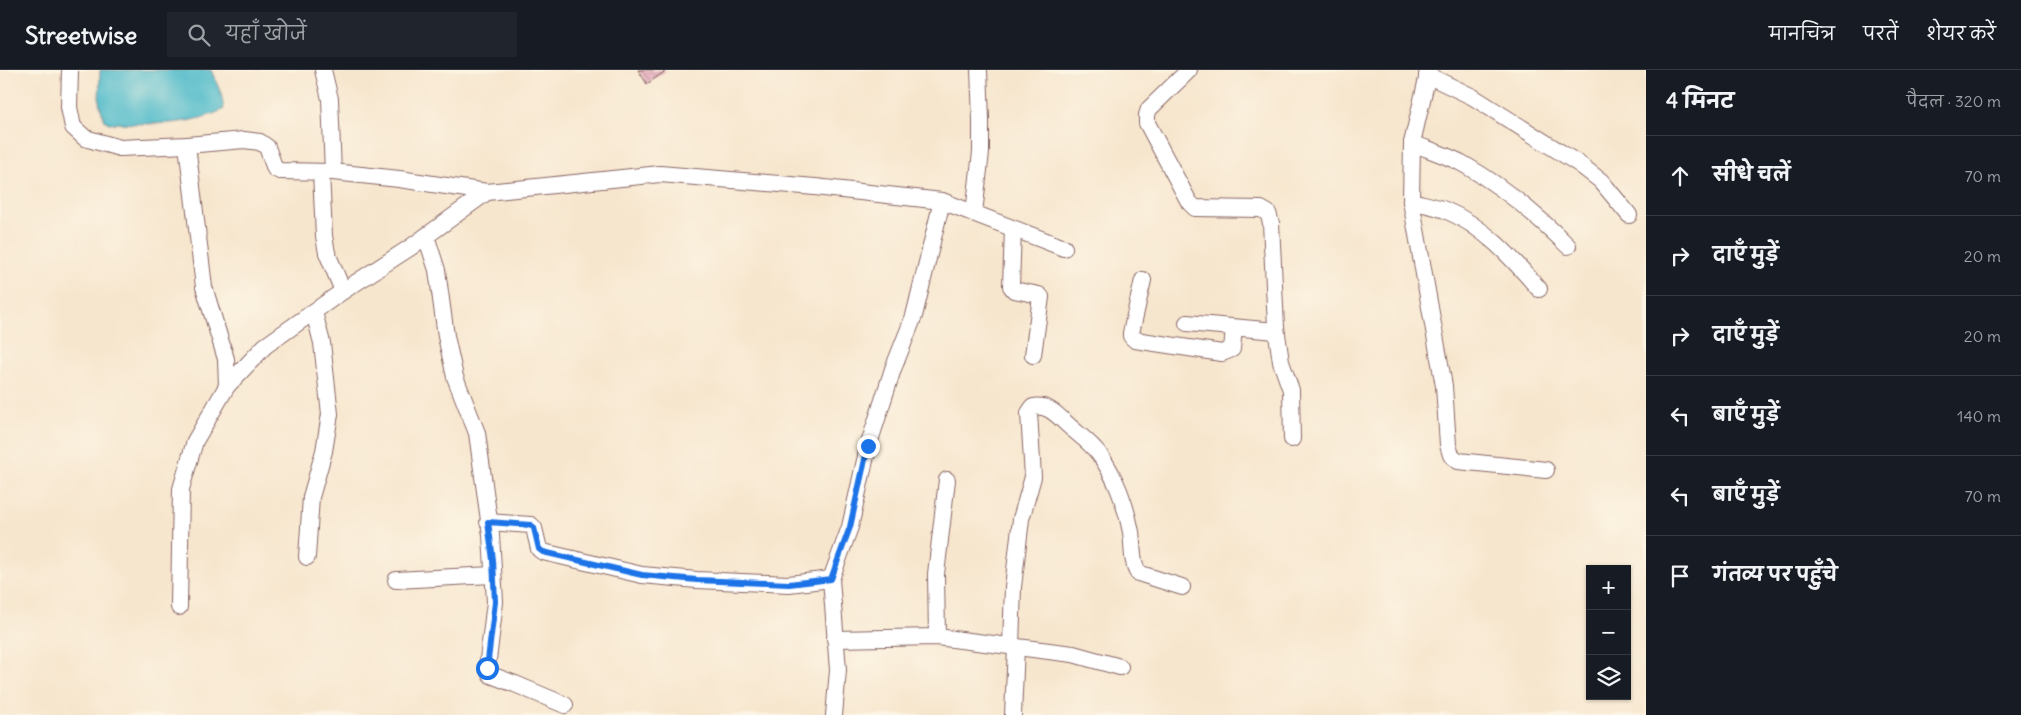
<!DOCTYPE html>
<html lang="hi">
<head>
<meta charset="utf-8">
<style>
  :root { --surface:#171b24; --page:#20242c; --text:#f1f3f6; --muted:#9ea1a6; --line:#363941 }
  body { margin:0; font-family:Delius,"Playpen Sans Deva",sans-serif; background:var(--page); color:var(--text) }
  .controls { position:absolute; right:15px; bottom:15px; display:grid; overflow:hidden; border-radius:0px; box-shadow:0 1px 4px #0004 }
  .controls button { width:45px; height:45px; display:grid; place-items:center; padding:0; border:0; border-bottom:1px solid var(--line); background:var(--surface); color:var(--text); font:25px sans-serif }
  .stop { position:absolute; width:15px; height:15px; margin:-11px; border:4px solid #1a73e8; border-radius:50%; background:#fff }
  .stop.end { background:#1a73e8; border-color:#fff; box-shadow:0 1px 5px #0008 }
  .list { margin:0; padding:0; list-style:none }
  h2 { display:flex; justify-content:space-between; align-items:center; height:65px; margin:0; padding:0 20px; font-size:21px }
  h2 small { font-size:16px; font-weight:400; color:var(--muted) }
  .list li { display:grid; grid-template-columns:32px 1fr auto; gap:15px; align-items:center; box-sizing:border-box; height:80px; padding:0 20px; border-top:1px solid var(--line) }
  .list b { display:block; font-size:19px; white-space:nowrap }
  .list em { font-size:16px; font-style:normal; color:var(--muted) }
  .icon { flex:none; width:28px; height:28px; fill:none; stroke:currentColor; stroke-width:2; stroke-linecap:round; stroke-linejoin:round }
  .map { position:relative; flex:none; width:1646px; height:645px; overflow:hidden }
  header { display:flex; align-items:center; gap:30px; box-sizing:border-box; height:70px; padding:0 25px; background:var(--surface); border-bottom:1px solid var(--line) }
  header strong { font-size:24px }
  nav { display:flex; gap:28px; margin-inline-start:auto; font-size:18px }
  .search { width:350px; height:45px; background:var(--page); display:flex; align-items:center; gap:12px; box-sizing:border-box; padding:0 18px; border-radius:0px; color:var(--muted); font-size:19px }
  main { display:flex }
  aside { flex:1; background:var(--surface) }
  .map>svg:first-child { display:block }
</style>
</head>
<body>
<header>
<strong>Streetwise</strong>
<div class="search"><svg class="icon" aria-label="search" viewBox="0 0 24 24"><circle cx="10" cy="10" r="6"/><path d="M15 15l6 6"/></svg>यहाँ खोजें</div>
<nav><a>मानचित्र</a><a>परतें</a><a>शेयर करें</a></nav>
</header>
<main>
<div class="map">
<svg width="1646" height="645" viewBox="0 0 1646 645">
  <defs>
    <pattern id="building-cross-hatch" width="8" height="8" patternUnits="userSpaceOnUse" patternTransform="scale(1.25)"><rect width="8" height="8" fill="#e199b3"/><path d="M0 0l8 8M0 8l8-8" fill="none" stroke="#b87c92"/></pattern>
  </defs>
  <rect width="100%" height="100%" fill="#fcf5e5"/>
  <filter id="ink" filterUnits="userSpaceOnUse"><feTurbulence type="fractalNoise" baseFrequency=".02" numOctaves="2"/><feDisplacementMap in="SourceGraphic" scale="10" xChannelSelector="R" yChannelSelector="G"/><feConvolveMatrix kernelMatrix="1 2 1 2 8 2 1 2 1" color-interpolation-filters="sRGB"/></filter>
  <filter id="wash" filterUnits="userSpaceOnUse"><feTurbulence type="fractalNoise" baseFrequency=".0096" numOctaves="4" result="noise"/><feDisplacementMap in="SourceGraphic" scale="20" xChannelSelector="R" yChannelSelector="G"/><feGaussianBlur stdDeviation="1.12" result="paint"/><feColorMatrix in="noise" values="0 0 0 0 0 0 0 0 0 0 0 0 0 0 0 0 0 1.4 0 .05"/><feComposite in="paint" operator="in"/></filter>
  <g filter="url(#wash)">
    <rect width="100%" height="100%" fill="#f7e6ce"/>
    <!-- water -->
    <path fill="#4ebaca" stroke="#4c6c7a" d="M100 0H211L221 23 224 39C190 57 148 54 109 53L104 50 99 32Z"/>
    <g id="blocks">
      <!-- building -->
      <polygon fill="url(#building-cross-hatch)" points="638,0 667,0 647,14"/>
    </g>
  </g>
  <g filter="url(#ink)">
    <use href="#blocks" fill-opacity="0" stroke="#876564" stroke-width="1"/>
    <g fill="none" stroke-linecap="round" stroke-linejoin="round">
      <!-- minor casing -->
      <g stroke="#876564" stroke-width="18">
        <g id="minor">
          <polyline points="70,0 69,37 73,57 85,68 120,78 187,75 244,70 260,72 267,77 275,99 280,101 333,102 399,109 487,122 660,104 815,117 942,131 1064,178"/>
          <polyline points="323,0 330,29 333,102"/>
          <polyline points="1189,0 1149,39 1147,45 1147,53 1189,132 1195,138 1261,139 1268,143 1271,153 1276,257 1281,292 1291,320 1292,369"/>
          <polyline points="1429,0 1412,73 1411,131 1444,316 1448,375 1451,385 1458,391 1546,400"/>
          <polyline points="1427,5 1473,27 1579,94 1601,111 1629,145"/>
          <path d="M1412 73C1429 80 1449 86 1465 95 1505 118 1536 144 1568 176"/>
          <polyline points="187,75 204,217 226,289 227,316"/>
          <polyline points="321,102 324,166 327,183 343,221"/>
          <path d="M1411 131C1422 134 1435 136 1445 140 1484 156 1512 188 1539 219"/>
          <polyline points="974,143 981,82 981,49 979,0"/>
          <polyline points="1013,159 1011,216 1014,220 1039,225 1041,227 1033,285"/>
          <polyline points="426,166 437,200 446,266 455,307 477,363 491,465 495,532 487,598 491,605 515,614 565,635"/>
          <polyline points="1143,210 1131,263 1131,266 1135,270 1222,283 1232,279 1234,258"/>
          <polyline points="1187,253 1276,261"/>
          <polyline points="488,452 531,455 534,458 539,479 543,482 642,505 697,510 789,514 831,509"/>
          <polyline points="307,487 311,427 324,381 330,344 322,273 314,242"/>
          <polyline points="396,510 492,505"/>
          <polyline points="179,537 181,419 195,371 227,316 265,276 343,221 411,177 487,122"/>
          <polyline points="937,567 936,504 947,410"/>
          <polyline points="835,569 937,567 1073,584 1120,597"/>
          <path d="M1011 576 1013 517 1021 449 1033 407 1029 343 1033 337C1048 334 1057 345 1068 355 1078 364 1091 373 1099 384 1115 405 1126 435 1131 462 1133 476 1131 490 1138 503L1182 517"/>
          <polyline points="834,645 838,600 831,509 850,457 868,377 893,299 914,246 942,131"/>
          <polyline points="1013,645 1016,577"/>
        </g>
      </g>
      <!-- minor -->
      <use href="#minor" stroke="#fff" stroke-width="16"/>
    </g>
  </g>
  <g fill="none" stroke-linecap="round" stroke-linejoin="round" filter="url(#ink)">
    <!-- route -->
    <polyline stroke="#1a73e8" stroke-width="6" points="487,598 495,532 493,490 488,452 531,455 534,458 539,479 543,482 642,505 697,510 789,514 831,509 850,457 868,376"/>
  </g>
</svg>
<div class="controls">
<button>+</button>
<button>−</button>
<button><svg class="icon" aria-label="layers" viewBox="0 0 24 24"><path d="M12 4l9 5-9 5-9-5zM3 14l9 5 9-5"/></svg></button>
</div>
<div class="stop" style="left:487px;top:598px"></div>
<div class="stop end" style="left:868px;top:376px"></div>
</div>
<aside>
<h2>4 मिनट<small>पैदल · 320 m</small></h2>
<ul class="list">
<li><svg class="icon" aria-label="ahead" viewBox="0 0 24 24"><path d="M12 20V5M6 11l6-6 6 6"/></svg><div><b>सीधे चलें</b></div><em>70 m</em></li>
<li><svg class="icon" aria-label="right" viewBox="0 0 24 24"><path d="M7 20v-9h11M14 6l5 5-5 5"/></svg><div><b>दाएँ मुड़ें</b></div><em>20 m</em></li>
<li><svg class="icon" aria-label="right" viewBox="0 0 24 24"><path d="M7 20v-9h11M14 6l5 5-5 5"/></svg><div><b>दाएँ मुड़ें</b></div><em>20 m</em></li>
<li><svg class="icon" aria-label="left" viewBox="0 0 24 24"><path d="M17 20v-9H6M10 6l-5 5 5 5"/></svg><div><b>बाएँ मुड़ें</b></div><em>140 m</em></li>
<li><svg class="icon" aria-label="left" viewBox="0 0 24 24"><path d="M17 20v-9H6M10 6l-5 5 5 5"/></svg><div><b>बाएँ मुड़ें</b></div><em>70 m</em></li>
<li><svg class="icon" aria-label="arrive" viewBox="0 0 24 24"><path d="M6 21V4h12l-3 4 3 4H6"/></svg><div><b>गंतव्य पर पहुँचे</b></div></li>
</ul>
</aside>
</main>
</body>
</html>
